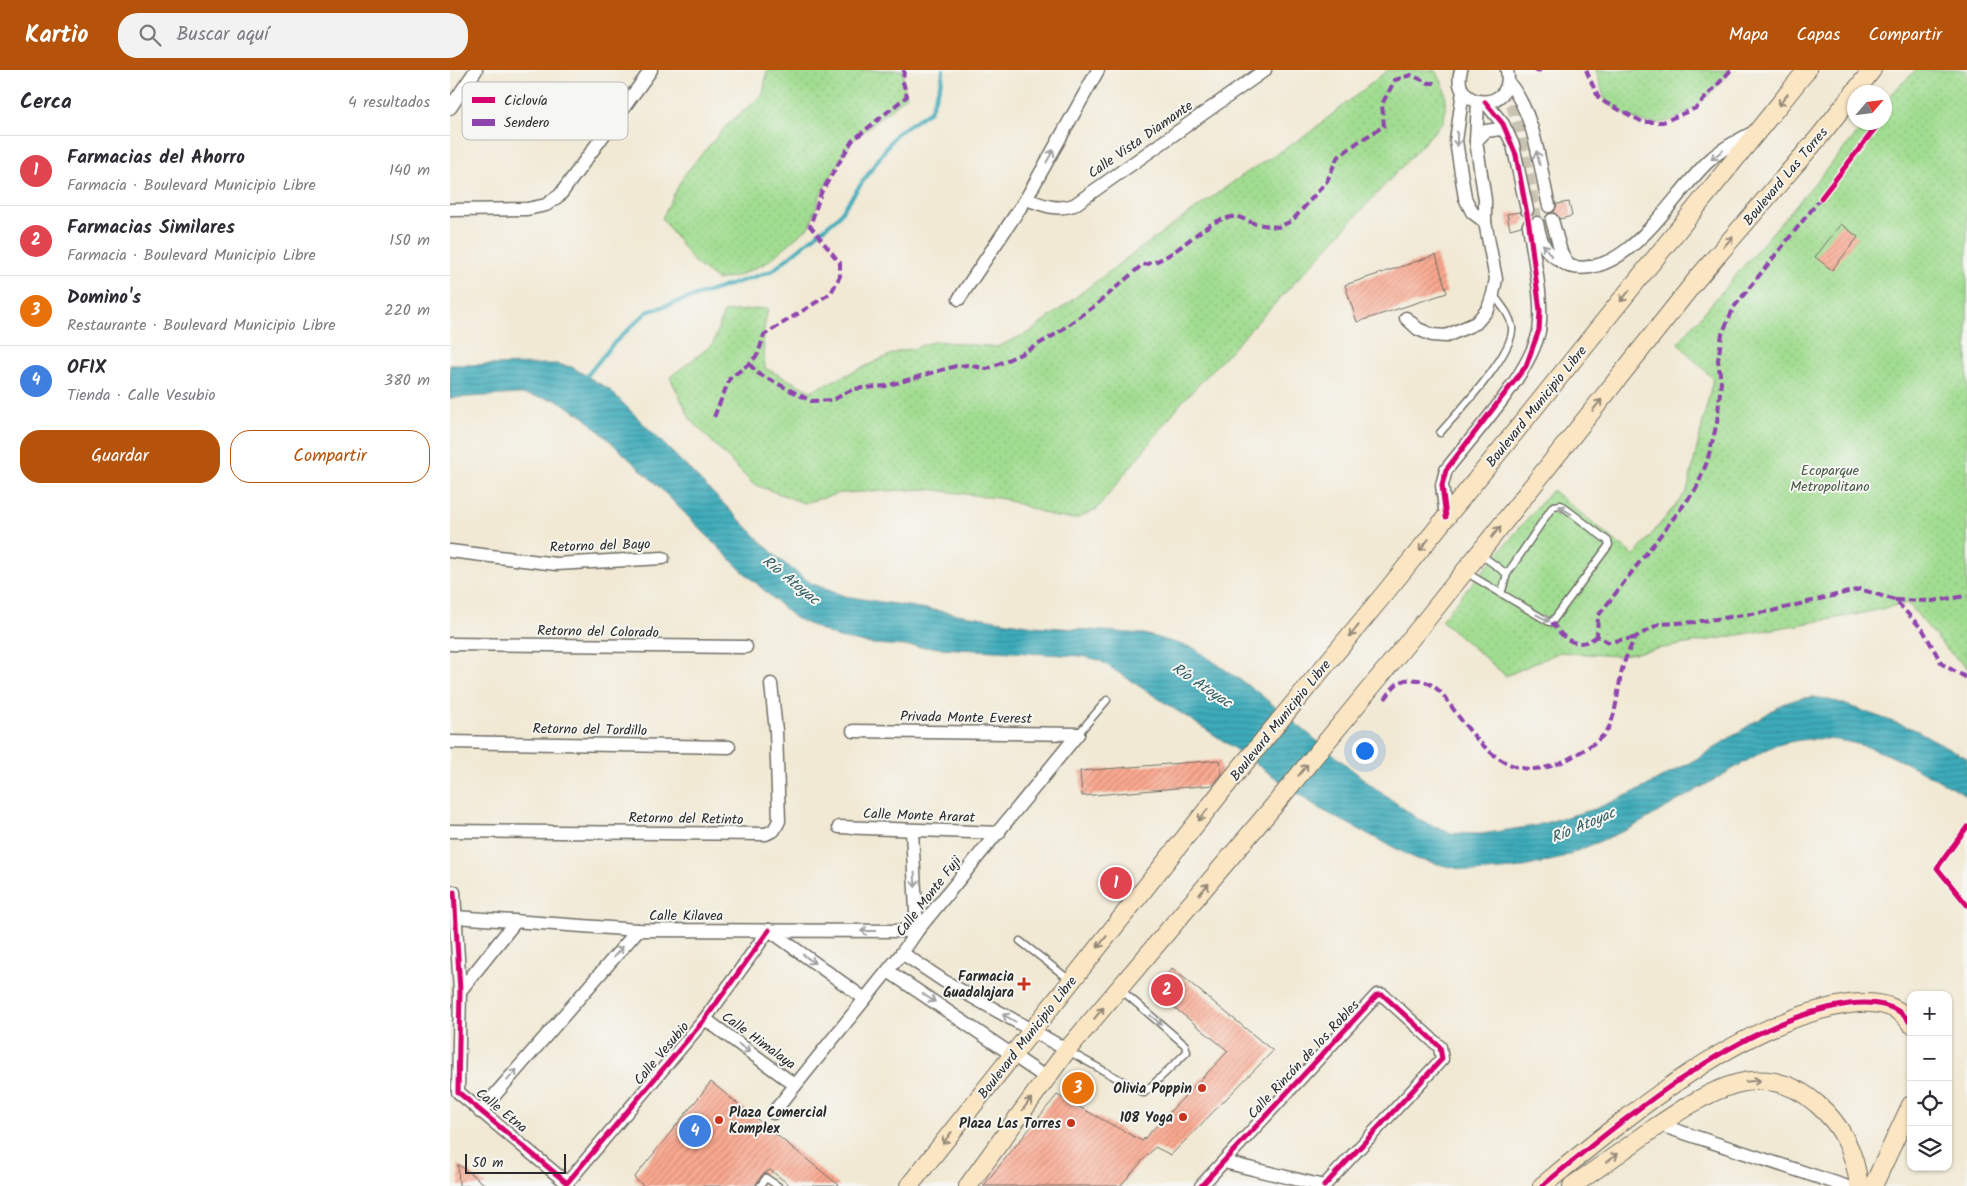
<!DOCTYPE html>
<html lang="es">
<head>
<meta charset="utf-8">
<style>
  :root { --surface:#fff; --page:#f2f2f3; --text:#2b2b33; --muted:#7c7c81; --line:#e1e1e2; --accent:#b45309 }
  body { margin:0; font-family:Kalam,sans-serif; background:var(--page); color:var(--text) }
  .controls { position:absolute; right:15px; bottom:15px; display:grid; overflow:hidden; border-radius:10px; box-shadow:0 1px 4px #0004 }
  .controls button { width:45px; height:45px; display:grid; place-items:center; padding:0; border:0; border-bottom:1px solid var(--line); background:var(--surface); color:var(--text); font:25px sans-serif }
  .compass { position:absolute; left:1397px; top:15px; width:45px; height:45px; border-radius:50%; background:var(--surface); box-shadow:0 1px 4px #0004; rotate:62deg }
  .scale { position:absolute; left:15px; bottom:12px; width:101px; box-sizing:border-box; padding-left:5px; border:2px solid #2b2b2b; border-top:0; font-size:14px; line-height:18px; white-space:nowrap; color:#2b2b2b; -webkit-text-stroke:4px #f6f6f2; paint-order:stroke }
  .you { position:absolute; left:914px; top:680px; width:18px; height:18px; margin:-12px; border:4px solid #fff; border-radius:50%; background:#1a73e8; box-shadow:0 0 0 8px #1a73e833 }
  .badge { display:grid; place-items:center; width:32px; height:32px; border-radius:50%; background:var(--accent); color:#fff; font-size:16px; font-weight:700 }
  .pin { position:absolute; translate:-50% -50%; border:2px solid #fff; box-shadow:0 1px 5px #0006 }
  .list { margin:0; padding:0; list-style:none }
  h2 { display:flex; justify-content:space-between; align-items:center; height:65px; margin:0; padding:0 20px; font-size:21px }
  h2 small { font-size:16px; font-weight:400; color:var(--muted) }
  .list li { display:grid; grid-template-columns:32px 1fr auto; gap:15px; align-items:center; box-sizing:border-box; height:70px; padding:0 20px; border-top:1px solid var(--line) }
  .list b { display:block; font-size:19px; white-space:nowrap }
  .list p { margin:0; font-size:16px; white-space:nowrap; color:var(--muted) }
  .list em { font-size:16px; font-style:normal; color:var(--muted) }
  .actions { display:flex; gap:10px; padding:15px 20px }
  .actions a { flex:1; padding:11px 0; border:1px solid var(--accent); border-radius:20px; text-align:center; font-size:18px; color:var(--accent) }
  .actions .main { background:var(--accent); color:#fff }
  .icon { flex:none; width:28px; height:28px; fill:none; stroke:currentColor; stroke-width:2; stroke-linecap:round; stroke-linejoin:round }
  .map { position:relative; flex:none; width:1517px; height:1116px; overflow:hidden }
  header { display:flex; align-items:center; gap:30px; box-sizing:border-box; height:70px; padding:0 25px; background:var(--accent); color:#fff }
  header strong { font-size:24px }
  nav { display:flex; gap:28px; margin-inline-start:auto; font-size:18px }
  .search { width:350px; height:45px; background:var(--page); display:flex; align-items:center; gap:12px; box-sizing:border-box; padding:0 18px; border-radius:20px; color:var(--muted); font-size:19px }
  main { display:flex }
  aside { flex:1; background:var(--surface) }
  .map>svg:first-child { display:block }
</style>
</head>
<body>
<header>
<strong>Kartio</strong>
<div class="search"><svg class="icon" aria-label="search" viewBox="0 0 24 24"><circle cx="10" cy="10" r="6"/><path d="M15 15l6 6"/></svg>Buscar aquí</div>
<nav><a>Mapa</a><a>Capas</a><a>Compartir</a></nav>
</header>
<main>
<aside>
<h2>Cerca<small>4 resultados</small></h2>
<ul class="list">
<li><span class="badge" style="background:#e0444e">1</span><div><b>Farmacias del Ahorro</b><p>Farmacia · Boulevard Municipio Libre</p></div><em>140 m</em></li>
<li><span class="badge" style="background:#e0444e">2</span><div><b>Farmacias Similares</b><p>Farmacia · Boulevard Municipio Libre</p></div><em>150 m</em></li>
<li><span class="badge" style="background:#e8710a">3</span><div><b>Domino's</b><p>Restaurante · Boulevard Municipio Libre</p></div><em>220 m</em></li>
<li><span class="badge" style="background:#3f7fe0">4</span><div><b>OFIX</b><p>Tienda · Calle Vesubio</p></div><em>380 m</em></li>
</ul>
<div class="actions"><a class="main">Guardar</a><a>Compartir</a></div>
</aside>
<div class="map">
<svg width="1517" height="1116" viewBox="0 0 1517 1116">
  <defs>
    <pattern id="grass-dots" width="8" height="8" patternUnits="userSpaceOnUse" patternTransform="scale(1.25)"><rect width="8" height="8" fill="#a1dd91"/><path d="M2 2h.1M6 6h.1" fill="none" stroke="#8bbe7d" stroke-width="1.8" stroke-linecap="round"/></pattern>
    <pattern id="water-rules" width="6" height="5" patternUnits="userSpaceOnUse" patternTransform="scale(1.25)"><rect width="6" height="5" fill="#3cabba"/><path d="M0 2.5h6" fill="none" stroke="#338b97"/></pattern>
    <pattern id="building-hatch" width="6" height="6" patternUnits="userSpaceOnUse" patternTransform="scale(1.25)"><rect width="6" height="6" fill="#fba990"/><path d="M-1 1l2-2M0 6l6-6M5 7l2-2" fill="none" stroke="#cb8a76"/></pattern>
  </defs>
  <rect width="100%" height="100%" fill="#f6f6f2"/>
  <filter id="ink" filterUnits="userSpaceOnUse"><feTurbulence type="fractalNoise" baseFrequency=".02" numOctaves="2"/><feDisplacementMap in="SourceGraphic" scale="10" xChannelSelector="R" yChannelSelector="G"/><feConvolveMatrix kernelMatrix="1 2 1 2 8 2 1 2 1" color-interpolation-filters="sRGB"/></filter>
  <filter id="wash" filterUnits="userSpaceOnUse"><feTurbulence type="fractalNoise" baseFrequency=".0096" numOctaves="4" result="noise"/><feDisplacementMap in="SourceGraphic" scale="20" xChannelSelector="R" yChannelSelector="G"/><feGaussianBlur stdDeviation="1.12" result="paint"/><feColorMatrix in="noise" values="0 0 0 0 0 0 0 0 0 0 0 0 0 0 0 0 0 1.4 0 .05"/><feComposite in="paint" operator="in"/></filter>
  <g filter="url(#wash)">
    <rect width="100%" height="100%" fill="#f1e9d4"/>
    <!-- grass -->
    <g fill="url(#grass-dots)" stroke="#66845e">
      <polygon points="317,0 454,0 453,12 457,26 402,71 371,123 360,156 316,193 288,206 267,210 243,191 212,148 234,105 277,55 313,25"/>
      <path d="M938 0H984C998 17 997 30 994 51L835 223 731 333 647 439 625 449 606 447 554 429 478 419 391 423 354 433 303 414 241 350 220 307 263 274 274 242 318 238 313 264 315 298 361 321 449 281 462 279 485 271 547 277 580 262 677 188 796 103 855 66Z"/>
      <path d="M1146 0H1281C1261 24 1230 60 1194 52 1182 50 1167 39 1156 33Z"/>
      <polygon points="1466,0 1517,0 1517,598 1496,579 1458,533 1404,545 1167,586 1110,582 1056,606 991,550 1102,420 1184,486 1237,421 1263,309 1228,273 1416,53 1434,52 1435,30"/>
    </g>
    <!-- water -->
    <path fill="url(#water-rules)" stroke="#346b72" d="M106 294 122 297 160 320 330 490 361 513 394 526 584 556 694 564 744 578 806 621 921 715 971 751 1000 763 1031 764 1084 756 1145 739 1191 719 1250 687 1332 634 1351 628 1364 627 1388 632 1466 660 1517 688V725C1451 692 1395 650 1319 678L1181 758 1108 789 1065 799 1023 802 966 789 870 739 772 670 649 590 631 586 421 574 389 568 345 548 287 496 203 411 134 347 107 330 71 324 0 328V295Z"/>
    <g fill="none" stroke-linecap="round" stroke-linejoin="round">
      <!-- stream -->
      <polyline stroke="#3cabba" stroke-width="4" points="136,307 162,275 197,242 322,201 388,147 446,64 480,41 492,10 493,0"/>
    </g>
    <g id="blocks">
      <!-- building -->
      <g fill="url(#building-hatch)">
        <polygon points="1119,132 1122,146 1110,149 1104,142 1107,134"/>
        <polygon points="1069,142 1076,148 1071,156 1060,159 1057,144"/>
        <polygon points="1391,154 1408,167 1382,200 1365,187"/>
        <polygon points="986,185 997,223 907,252 895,215"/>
        <polygon points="770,690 772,704 763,715 632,726 630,701"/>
        <polygon points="722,898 823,981 721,1085 705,1077 670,1116 533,1116 607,1025 692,1071 778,981 704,921"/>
        <polygon points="261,1012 390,1116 341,1116 320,1100 312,1105 305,1116 194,1116 184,1108"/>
        <polygon points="8,1094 37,1116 9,1116"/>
      </g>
    </g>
  </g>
  <g filter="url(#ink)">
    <use href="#blocks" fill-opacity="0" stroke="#706e66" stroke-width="1"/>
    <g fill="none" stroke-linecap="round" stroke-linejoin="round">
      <!-- street-tunnel -->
      <polyline stroke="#c9c3b2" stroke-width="12" stroke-dasharray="12 6" stroke-linecap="butt" points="1056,17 1068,53 1087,153"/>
      <!-- lane casing -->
      <g stroke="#706e66" stroke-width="9">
        <g id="lane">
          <path d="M990 363C1008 342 1065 283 1062 257 1060 244 1050 234 1043 224"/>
          <polyline points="1030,484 1057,504"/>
          <polyline points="1017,503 1099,552 1102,552 1159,475 1158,471 1111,435 1103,436 1057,504 1051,524"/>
          <polyline points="628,664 657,630"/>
          <polyline points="570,871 620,910"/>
          <polyline points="618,981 694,1023 737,982 735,975 670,919"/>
          <polyline points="310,1116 316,1108 328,1116"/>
        </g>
      </g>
      <!-- street casing -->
      <g stroke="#706e66" stroke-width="15">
        <g id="street">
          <path d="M1011 0C999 40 1066 44 1057 0"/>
          <path d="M1058 12C1086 45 1089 95 1099 136"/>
          <polyline points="1013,21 1006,71 1015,128 1022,142 1035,152"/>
          <polyline points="1035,32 1053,54 1063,75 1077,140"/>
          <polyline points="0,38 26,0"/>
          <polyline points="1026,71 1036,61 1050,59 1057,62"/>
          <path d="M576 129C593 135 606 141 624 135L815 0"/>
          <polyline points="0,140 77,139 96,135 110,125 201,0"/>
          <path d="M1102 150 1111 182 1119 196C1178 211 1223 122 1262 88 1274 77 1289 70 1304 62"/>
          <path d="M1087 153C1092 179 1097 184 1119 196"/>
          <polyline points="509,229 576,129 648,0"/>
          <polyline points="956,248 968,259 982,265 996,266 1026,253 1038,239 1043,224 1046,209 1035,152 1035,130 1026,71 1028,32"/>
          <path d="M996 447 992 415 996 400C1024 364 1080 304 1089 261 1094 232 1083 185 1079 155"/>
          <polyline points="0,481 106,494 213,488"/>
          <polyline points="0,574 296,577"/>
          <polyline points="403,661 628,664"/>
          <polyline points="0,672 279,677"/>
          <polyline points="389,757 549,763"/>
          <polyline points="0,761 316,764 324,760 329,751 326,661 321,614"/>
          <polyline points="4,822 10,921 8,1022 117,1113 255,949 319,860"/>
          <polyline points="5,847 188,860 467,861 462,761"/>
          <polyline points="319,860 415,929"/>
          <polyline points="452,883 494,911 617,980"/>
          <polyline points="438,901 595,1007"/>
          <polyline points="10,921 66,851"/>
          <polyline points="255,949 345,1015"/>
          <polyline points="30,1042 188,860"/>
          <polyline points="323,1043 452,883 467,861 628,664"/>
          <polyline points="1210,1055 1395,1116"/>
          <polyline points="774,1092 874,1116"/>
          <polyline points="751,1116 927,925 933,925 990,977 992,989 874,1116"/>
        </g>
      </g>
      <!-- secondary casing -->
      <g stroke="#706e66" stroke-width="20">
        <g id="secondary">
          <polyline points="459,1116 783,707 935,523 1357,0"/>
          <polyline points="518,1116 617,980 822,738 972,555 1247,209 1369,67 1422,0"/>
          <path d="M1092 1116C1175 1048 1292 949 1399 934 1421 931 1448 933 1461 954"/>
          <path d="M1122 1116C1148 1098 1174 1080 1200 1061 1251 1026 1310 983 1367 1034 1393 1056 1405 1083 1409 1116"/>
          <polyline points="1423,1116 1461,1035"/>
        </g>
      </g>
      <!-- lane -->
      <use href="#lane" stroke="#fff" stroke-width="6"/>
      <!-- street -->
      <use href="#street" stroke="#fff" stroke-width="12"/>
      <!-- secondary -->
      <use href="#secondary" stroke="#fbe6c4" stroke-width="18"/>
      <!-- quiet -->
      <g stroke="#8e44ad" stroke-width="4" stroke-dasharray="8 4" stroke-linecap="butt">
        <polyline points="1136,0 1148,27 1156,33 1193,52 1213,52 1246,38 1281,0"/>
        <polyline points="1085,1 1091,0"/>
        <path d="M299 294 309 304 361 331 383 330 403 319 436 316 506 296 519 295 537 299 573 283 606 264 646 235 692 195C720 191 737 169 760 155 767 150 777 148 786 146L806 154 828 157 842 151 877 111 887 88 908 72 934 56 932 34 945 10 961 5 979 13H987"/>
        <polyline points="264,347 280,308 299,294 308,284 314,265 381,223 390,206 390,193 360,156 371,123 402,71 457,26 453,12 454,0"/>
        <polyline points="1445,530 1482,531 1517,526"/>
        <path d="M1102 552C1113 570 1128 581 1147 566"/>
        <polyline points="1184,568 1158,572 1147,566 1148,546 1246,419 1257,392 1267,353 1271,312 1268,290 1272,264 1284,237 1371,128"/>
        <path d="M935 629C939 624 942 618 947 614 953 609 961 609 968 610 990 614 996 630 1009 647 1036 683 1065 713 1112 692 1123 687 1149 672 1156 662 1167 648 1168 613 1173 596 1176 586 1181 577 1184 568L1209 554 1245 552 1322 541 1410 519 1445 530 1473 560 1492 594 1517 608"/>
      </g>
      <!-- cycleway casing -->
      <g stroke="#f6f6f2" stroke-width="8">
        <g id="cycleway">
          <polyline points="1371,128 1430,52"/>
          <polyline points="996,447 992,415 996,400 1076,296 1089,260 1090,241 1079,155 1066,85 1053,54 1035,32"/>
          <polyline points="1517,757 1487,798 1517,835"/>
          <polyline points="4,822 10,921 8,1022 117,1113 255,949 319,860"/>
          <polyline points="751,1116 927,925 933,925 990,977 992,989 874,1116"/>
          <path d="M1092 1116C1175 1048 1292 949 1399 934 1421 931 1448 933 1461 954"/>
        </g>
      </g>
      <!-- cycleway -->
      <use href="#cycleway" stroke="#d6006c" stroke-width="5"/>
    </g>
    <!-- one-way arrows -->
    <defs><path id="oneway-shaft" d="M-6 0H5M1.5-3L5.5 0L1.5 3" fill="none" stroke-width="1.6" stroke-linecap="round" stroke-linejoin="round" transform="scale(1.25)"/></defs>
    <g stroke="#938878">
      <use href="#oneway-shaft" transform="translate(1333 30) rotate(129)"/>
      <use href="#oneway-shaft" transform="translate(1278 172) rotate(-49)"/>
      <use href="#oneway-shaft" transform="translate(1175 226) rotate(129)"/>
      <use href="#oneway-shaft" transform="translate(1147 335) rotate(-51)"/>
      <use href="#oneway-shaft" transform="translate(1046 462) rotate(-51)"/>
      <use href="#oneway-shaft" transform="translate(974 475) rotate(129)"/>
      <use href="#oneway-shaft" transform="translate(904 561) rotate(129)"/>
      <use href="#oneway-shaft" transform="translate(853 700) rotate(-51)"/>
      <use href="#oneway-shaft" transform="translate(753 745) rotate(128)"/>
      <use href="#oneway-shaft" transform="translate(754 819) rotate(-50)"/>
      <use href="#oneway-shaft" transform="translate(652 872) rotate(128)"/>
      <use href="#oneway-shaft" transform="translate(649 943) rotate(-50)"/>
      <use href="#oneway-shaft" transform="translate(1303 1011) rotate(-5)"/>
      <use href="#oneway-shaft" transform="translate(577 1034) rotate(-54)"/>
      <use href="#oneway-shaft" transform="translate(497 1068) rotate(128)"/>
      <use href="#oneway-shaft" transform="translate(1162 1088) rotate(-35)"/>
    </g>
    <g stroke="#a0a0a0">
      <use href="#oneway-shaft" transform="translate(1007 69) rotate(89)"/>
      <use href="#oneway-shaft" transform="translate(1267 85) rotate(142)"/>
      <use href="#oneway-shaft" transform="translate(600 86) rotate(-61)"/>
      <use href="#oneway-shaft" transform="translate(1088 88) rotate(-103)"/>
      <use href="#oneway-shaft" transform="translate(1097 180) rotate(-127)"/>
      <use href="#oneway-shaft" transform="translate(1115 440) rotate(-146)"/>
      <use href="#oneway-shaft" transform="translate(1093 548) rotate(27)"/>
      <use href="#oneway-shaft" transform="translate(465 810) rotate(87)"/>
      <use href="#oneway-shaft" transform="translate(418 861) rotate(-180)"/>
      <use href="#oneway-shaft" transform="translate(168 882) rotate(-49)"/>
      <use href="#oneway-shaft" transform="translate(359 889) rotate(36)"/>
      <use href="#oneway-shaft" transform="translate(479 928) rotate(34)"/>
      <use href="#oneway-shaft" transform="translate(559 948) rotate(-150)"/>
      <use href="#oneway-shaft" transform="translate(706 950) rotate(40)"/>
      <use href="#oneway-shaft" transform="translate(294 978) rotate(36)"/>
      <use href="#oneway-shaft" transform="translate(62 1005) rotate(-49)"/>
    </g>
  </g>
  <!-- markers -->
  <g fill="#c8321e" stroke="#f6f6f2" stroke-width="2">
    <path d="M571.5 906.5h5v5h5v5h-5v5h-5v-5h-5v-5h5z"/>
    <circle cx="752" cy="1018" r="5"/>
    <circle cx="733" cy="1047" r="5"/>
    <circle cx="269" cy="1050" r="5"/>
    <circle cx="621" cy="1053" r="5"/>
  </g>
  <g text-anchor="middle" stroke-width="4" stroke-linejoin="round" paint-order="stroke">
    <!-- street labels -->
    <g font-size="14" fill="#2b2b2b" stroke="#f6f6f2">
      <text transform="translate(690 69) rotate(-35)" y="5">Calle Vista Diamante</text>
      <text transform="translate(1335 106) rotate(-50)" y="5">Boulevard Las Torres</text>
      <text transform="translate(1086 336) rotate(-51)" y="5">Boulevard Municipio Libre</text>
      <text transform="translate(150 475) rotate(-2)" y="5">Retorno del Bayo</text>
      <text transform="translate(148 561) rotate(1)" y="5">Retorno del Colorado</text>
      <text transform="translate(516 647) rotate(1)" y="5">Privada Monte Everest</text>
      <text transform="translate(830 650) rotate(-51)" y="5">Boulevard Municipio Libre</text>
      <text transform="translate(140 659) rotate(1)" y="5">Retorno del Tordillo</text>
      <text transform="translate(469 745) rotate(2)" y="5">Calle Monte Ararat</text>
      <text transform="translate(236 748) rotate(1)" y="5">Retorno del Retinto</text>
      <text transform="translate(478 826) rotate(-52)" y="5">Calle Monte Fuji</text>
      <text x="236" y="850">Calle Kilavea</text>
      <text transform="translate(577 967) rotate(-52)" y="5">Boulevard Municipio Libre</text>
      <text transform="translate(309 970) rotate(36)" y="5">Calle Himalaya</text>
      <text transform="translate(211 983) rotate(-50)" y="5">Calle Vesubio</text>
      <text transform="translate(853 989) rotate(-47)" y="5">Calle Rincón de los Robles</text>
      <text transform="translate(52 1040) rotate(39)" y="5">Calle Etna</text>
    </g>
    <!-- park labels -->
    <g font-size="14" fill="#485844" stroke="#f6f6f2">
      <text x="1380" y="405">Ecoparque<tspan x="1380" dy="16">Metropolitano</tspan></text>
    </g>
    <!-- poi labels -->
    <g font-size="14" font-weight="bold" fill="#2b2b2b" stroke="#f6f6f2" text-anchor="end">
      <text x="564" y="911">Farmacia<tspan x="564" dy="16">Guadalajara</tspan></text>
      <text x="742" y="1023">Olivia Poppin</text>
      <text x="279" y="1047" text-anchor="start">Plaza Comercial<tspan x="279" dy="16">Komplex</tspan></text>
      <text x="723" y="1052">108 Yoga</text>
      <text x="611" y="1058">Plaza Las Torres</text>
    </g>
    <!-- water labels -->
    <g font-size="15" font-style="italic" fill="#325e64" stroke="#f6f6f2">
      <text transform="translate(341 510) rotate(39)" y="5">Río Atoyac</text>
      <text transform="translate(752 615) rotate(34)" y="5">Río Atoyac</text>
      <text transform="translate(1133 755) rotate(-23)" y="5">Río Atoyac</text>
    </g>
  </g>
  <!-- legend -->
  <rect x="12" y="12" width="166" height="58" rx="8" fill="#f6f6f2" stroke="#b9b9b6" stroke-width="1"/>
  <rect x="22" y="27" width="23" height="6" fill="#d6006c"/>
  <rect x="22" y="49" width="23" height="7" fill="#8e44ad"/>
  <g font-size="14" fill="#2b2b2b">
    <text x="54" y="35">Ciclovía</text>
    <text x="54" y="57">Sendero</text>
  </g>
</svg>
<div class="controls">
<button>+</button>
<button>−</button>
<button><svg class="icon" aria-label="locate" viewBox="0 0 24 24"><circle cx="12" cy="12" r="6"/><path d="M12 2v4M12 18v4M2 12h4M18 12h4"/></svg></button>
<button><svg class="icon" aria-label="layers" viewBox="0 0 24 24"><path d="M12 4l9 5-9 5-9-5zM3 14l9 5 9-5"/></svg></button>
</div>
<svg class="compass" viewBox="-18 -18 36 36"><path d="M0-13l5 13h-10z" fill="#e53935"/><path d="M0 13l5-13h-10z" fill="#7c7c81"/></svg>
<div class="scale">50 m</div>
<div class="you"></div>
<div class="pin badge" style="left:666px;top:813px;background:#e0444e">1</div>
<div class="pin badge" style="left:717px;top:920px;background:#e0444e">2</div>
<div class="pin badge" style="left:628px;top:1018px;background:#e8710a">3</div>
<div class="pin badge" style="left:245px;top:1061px;background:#3f7fe0">4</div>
</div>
</main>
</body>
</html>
